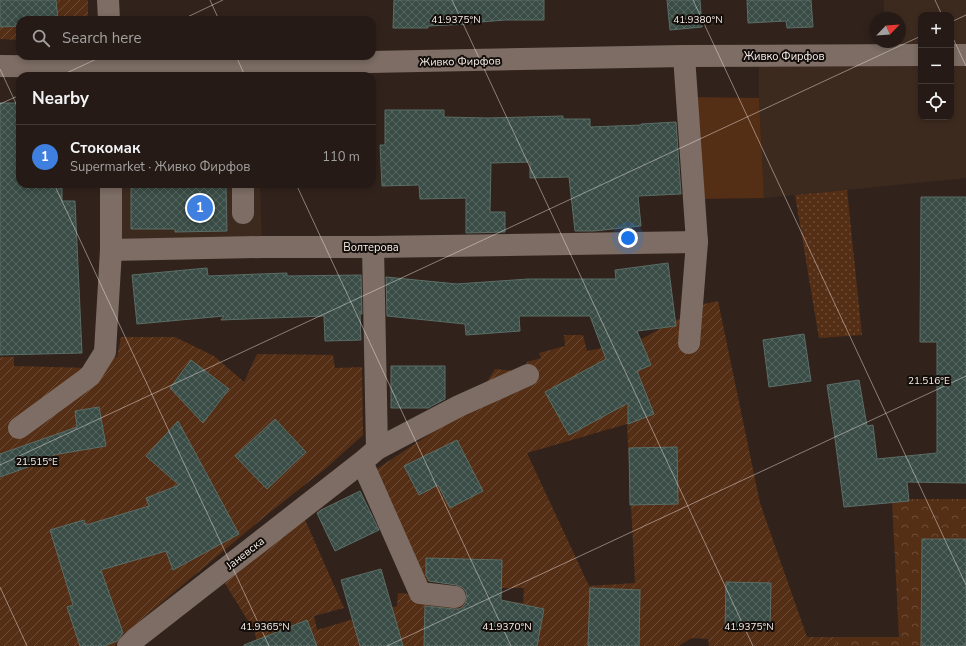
<!DOCTYPE html>
<html lang="en">
<head>
<meta charset="utf-8">
<style>
  :root { --surface:#251a15; --page:#312722; --text:#f1f3f6; --muted:#a3a1a0; --line:#423834; --accent:#db2777 }
  body { margin:0; font-family:"Nunito Sans",sans-serif; background:var(--page); color:var(--text) }
  .controls { position:absolute; right:12px; top:12px; display:grid; overflow:hidden; border-radius:8px; box-shadow:0 2px 6px #0003 }
  .controls button { width:36px; height:36px; display:grid; place-items:center; padding:0; border:0; border-bottom:1px solid var(--line); background:var(--surface); color:var(--text); font:20px sans-serif }
  .compass { position:absolute; left:870px; top:12px; width:36px; height:36px; border-radius:50%; background:var(--surface); box-shadow:0 2px 6px #0003; rotate:65deg }
  .you { position:absolute; left:628px; top:238px; width:14px; height:14px; margin:-10px; border:3px solid #fff; border-radius:50%; background:#1a73e8; box-shadow:0 0 0 6px #1a73e833 }
  .badge { display:grid; place-items:center; width:26px; height:26px; border-radius:50%; background:var(--accent); color:#fff; font-size:13px; font-weight:700 }
  .pin { position:absolute; translate:-50% -50%; border:2px solid #fff; box-shadow:0 1px 4px #0006 }
  .list { margin:0; padding:0; list-style:none }
  h2 { display:flex; justify-content:space-between; align-items:center; height:52px; margin:0; padding:0 16px; font-size:17px }
  h2 small { font-size:13px; font-weight:400; color:var(--muted) }
  .list li { display:grid; grid-template-columns:26px 1fr auto; gap:12px; align-items:center; box-sizing:border-box; height:64px; padding:0 16px; border-top:1px solid var(--line) }
  .list b { display:block; font-size:15px; white-space:nowrap }
  .list p { margin:0; font-size:13px; white-space:nowrap; color:var(--muted) }
  .list em { font-size:13px; font-style:normal; color:var(--muted) }
  .icon { flex:none; width:22px; height:22px; fill:none; stroke:currentColor; stroke-width:2; stroke-linecap:round; stroke-linejoin:round }
  .map { position:relative; flex:none; width:966px; height:646px; overflow:hidden }
  .search { position:absolute; background:var(--surface); box-shadow:0 2px 6px #0003; left:16px; top:16px; width:360px; height:44px; display:flex; align-items:center; gap:10px; box-sizing:border-box; padding:0 14px; border-radius:12px; color:var(--muted); font-size:15px }
  .panel { position:absolute; background:var(--surface); box-shadow:0 2px 6px #0003; left:16px; top:72px; width:360px; height:116px; border-radius:12px }
  .map>svg:first-child { display:block }
</style>
</head>
<body>
<div class="map">
<svg width="966" height="646" viewBox="0 0 966 646">
  <defs>
    <pattern id="grass-dots" width="8" height="8" patternUnits="userSpaceOnUse"><rect width="8" height="8" fill="#552e16"/><path d="M2 2h.1M6 6h.1" fill="none" stroke="#6e4d38" stroke-width="1.8" stroke-linecap="round"/></pattern>
    <pattern id="forest-crowns" width="20" height="18" patternUnits="userSpaceOnUse"><rect width="20" height="18" fill="#552e16"/><path d="M2 6a3 3 0 1 1 6 0M12 15a3 3 0 1 1 6 0" fill="none" stroke="#6e4d38"/></pattern>
    <pattern id="garden-furrows" width="10" height="10" patternUnits="userSpaceOnUse"><rect width="10" height="10" fill="#552e16"/><path d="M-1 1l2-2M0 10L10 0M9 11l2-2" fill="none" stroke="#6e4d38"/></pattern>
    <pattern id="building-cross-hatch" width="8" height="8" patternUnits="userSpaceOnUse"><rect width="8" height="8" fill="#3a4c46"/><path d="M0 0l8 8M0 8l8-8" fill="none" stroke="#576661"/></pattern>
  </defs>
  <rect width="100%" height="100%" fill="#31231c"/>
  <!-- built -->
  <g fill="#3d2a1f" fill-rule="evenodd">
    <path d="M884 0H966V178L764 198 759 98V56L884 55V42H900V18H884ZM921 15H951V117H921Z"/>
    <polygon points="111,184 260,184 262,247 111,250"/>
  </g>
  <!-- grass -->
  <polygon fill="url(#grass-dots)" points="847,190 862,335 819,338 795,195"/>
  <!-- forest -->
  <polygon fill="url(#forest-crowns)" points="904,499 966,499 966,646 836,646 836,637 899,637 892,501"/>
  <!-- garden -->
  <g fill="url(#garden-furrows)" fill-rule="evenodd">
    <polygon points="0,0 88,0 88,20 20,20 20,40 0,39"/>
    <path d="M718 301 760 503 807 637H836V646H709L708 639 692 638 680 645V646H257L255 632 221 577 303 515 344 608 314 616 317 630 397 606 398 593 523 603 524 588H490L410 579 369 474 492 393 486 383 495 369 524 372 527 362 541 358 539 353 565 346 564 335H583L587 351 602 348 619 351 686 315 690 307ZM627 424 635 583 589 586 527 453Z"/>
    <polygon points="121,337 175,337 214,356 244,382 257,354 333,355 335,368 362,367 363,435 325,469 269,513 124,634 114,646 0,646 0,357 14,357 14,366 90,368 104,358 117,357"/>
  </g>
  <!-- pitch -->
  <polygon fill="#552e16" points="687,97 759,98 764,198 694,199"/>
  <!-- building -->
  <g fill="url(#building-cross-hatch)" stroke="#5a6d66">
    <polygon points="0,0 56,0 58,20 20,20 20,26 0,27"/>
    <polygon points="394,0 544,0 544,20 505,20 468,23 468,24 428,26 428,28 393,28"/>
    <polygon points="667,0 700,0 702,27 670,30"/>
    <polygon points="747,0 811,0 813,27 787,28 786,21 748,23"/>
    <polygon points="0,103 20,103 20,184 62,184 62,201 75,201 82,353 0,355"/>
    <polygon points="385,110 444,110 444,117 488,118 563,116 563,119 590,119 590,127 641,125 641,124 676,122 681,194 638,196 641,226 594,231 575,231 569,177 530,178 530,162 491,163 490,212 505,212 505,232 466,233 466,198 420,199 419,185 382,186 380,145 385,145"/>
    <polygon points="131,184 226,184 227,231 175,232 175,229 131,229"/>
    <polygon points="921,197 966,197 966,483 907,482 909,501 844,507 834,431 827,385 859,380 867,426 873,425 877,459 937,453 937,342 920,342"/>
    <polygon points="668,263 676,326 637,331 651,365 637,371 654,414 628,424 628,403 569,435 545,392 606,359 590,316 519,316 520,331 466,335 465,324 387,316 386,277 457,284 528,279 616,279 615,270"/>
    <polygon points="207,268 208,276 287,273 287,276 361,275 362,314 360,314 361,340 325,341 324,316 221,320 224,316 137,324 132,275"/>
    <polygon points="804,334 811,381 769,387 763,340"/>
    <polygon points="191,360 229,389 203,423 170,388"/>
    <polygon points="391,366 445,366 445,399 428,408 391,408"/>
    <polygon points="99,407 106,446 53,455 53,458 0,477 0,454 77,427 75,411"/>
    <polygon points="275,419 306,452 267,489 235,456"/>
    <polygon points="178,421 239,534 173,570 166,551 101,570 123,633 117,641 104,646 80,646 67,607 73,605 50,530 84,520 86,525 149,506 146,498 179,485 146,456"/>
    <polygon points="457,440 483,491 450,508 438,485 419,495 404,466"/>
    <polygon points="677,447 678,504 630,505 629,448"/>
    <polygon points="360,491 379,530 335,551 317,513 321,510"/>
    <polygon points="922,539 966,539 966,646 921,646"/>
    <polygon points="426,558 502,560 501,600 544,609 537,646 424,646 425,606 454,609 460,609 465,604 467,598 466,592 462,587 456,585 429,581 426,575"/>
    <polygon points="381,569 403,646 360,646 341,580"/>
    <polygon points="726,582 771,583 770,630 725,629"/>
    <polygon points="590,588 640,590 639,646 588,646"/>
    <polygon points="307,620 317,646 244,646 244,645"/>
  </g>
  <g fill="none" stroke-linecap="round" stroke-linejoin="round">
    <!-- minor -->
    <g stroke="#7d6d64" stroke-width="22">
      <polyline points="108,0 109,20"/>
      <polyline points="951,55 966,55"/>
      <polyline points="684,56 697,242 689,343"/>
      <polyline points="0,66 110,67 684,56 921,55"/>
      <polyline points="111,184 111,250 262,247 373,247 697,242"/>
      <polyline points="243,213 243,184"/>
      <polyline points="373,247 377,449"/>
      <polyline points="19,428 90,376 105,352 111,250"/>
      <polyline points="362,462 420,593 455,597"/>
      <polyline points="128,646 135,639 362,462 377,449 459,406 528,375"/>
    </g>
  </g>
  <!-- ticks -->
  <path fill="none" stroke="#f9efea" stroke-width="1" stroke-opacity="0.45" d="M210 0 219 20M452 0 753 646M693 0 966 585M935 0 942 15M181 20 223 0M951 22 966 15M951 34 966 66M236 56 245 76M0 69 20 112M60 76 103 56M0 104 20 95M54 184 269 646M296 184 511 646M0 465 921 36M0 587 27 646M387 646 966 376"/>
  <g text-anchor="middle" stroke-width="4" stroke-linejoin="round" paint-order="stroke">
    <!-- street labels -->
    <g font-size="11" fill="#f9efea" stroke="#140e0b">
      <text x="784" y="60">Живко Фирфов</text>
      <text transform="translate(460 61) rotate(-1)" y="4">Живко Фирфов</text>
      <text x="371" y="251">Волтерова</text>
      <text transform="translate(245 553) rotate(-38)" y="4">Јаневска</text>
    </g>
  </g>
  <g font-size="10" text-anchor="middle" fill="#f9efea" stroke="#140e0b" stroke-width="4" stroke-linejoin="round" paint-order="stroke">
    <text x="456" y="23">41.9375°N</text>
    <text x="698" y="23">41.9380°N</text>
    <text x="929" y="384">21.516°E</text>
    <text x="37" y="465">21.515°E</text>
    <text x="265" y="630">41.9365°N</text>
    <text x="507" y="630">41.9370°N</text>
    <text x="749" y="630">41.9375°N</text>
  </g>
</svg>
<div class="controls">
<button>+</button>
<button>−</button>
<button><svg class="icon" aria-label="locate" viewBox="0 0 24 24"><circle cx="12" cy="12" r="6"/><path d="M12 2v4M12 18v4M2 12h4M18 12h4"/></svg></button>
</div>
<svg class="compass" viewBox="-18 -18 36 36"><path d="M0-13l5 13h-10z" fill="#e53935"/><path d="M0 13l5-13h-10z" fill="#a3a1a0"/></svg>
<div class="you"></div>
<div class="pin badge" style="left:200px;top:208px;background:#3f7fe0">1</div>
<div class="search"><svg class="icon" aria-label="search" viewBox="0 0 24 24"><circle cx="10" cy="10" r="6"/><path d="M15 15l6 6"/></svg>Search here</div>
<section class="panel">
<h2>Nearby<small></small></h2>
<ul class="list">
<li><span class="badge" style="background:#3f7fe0">1</span><div><b>Стокомак</b><p>Supermarket · Живко Фирфов</p></div><em>110 m</em></li>
</ul>
</section>
</div>
</body>
</html>
